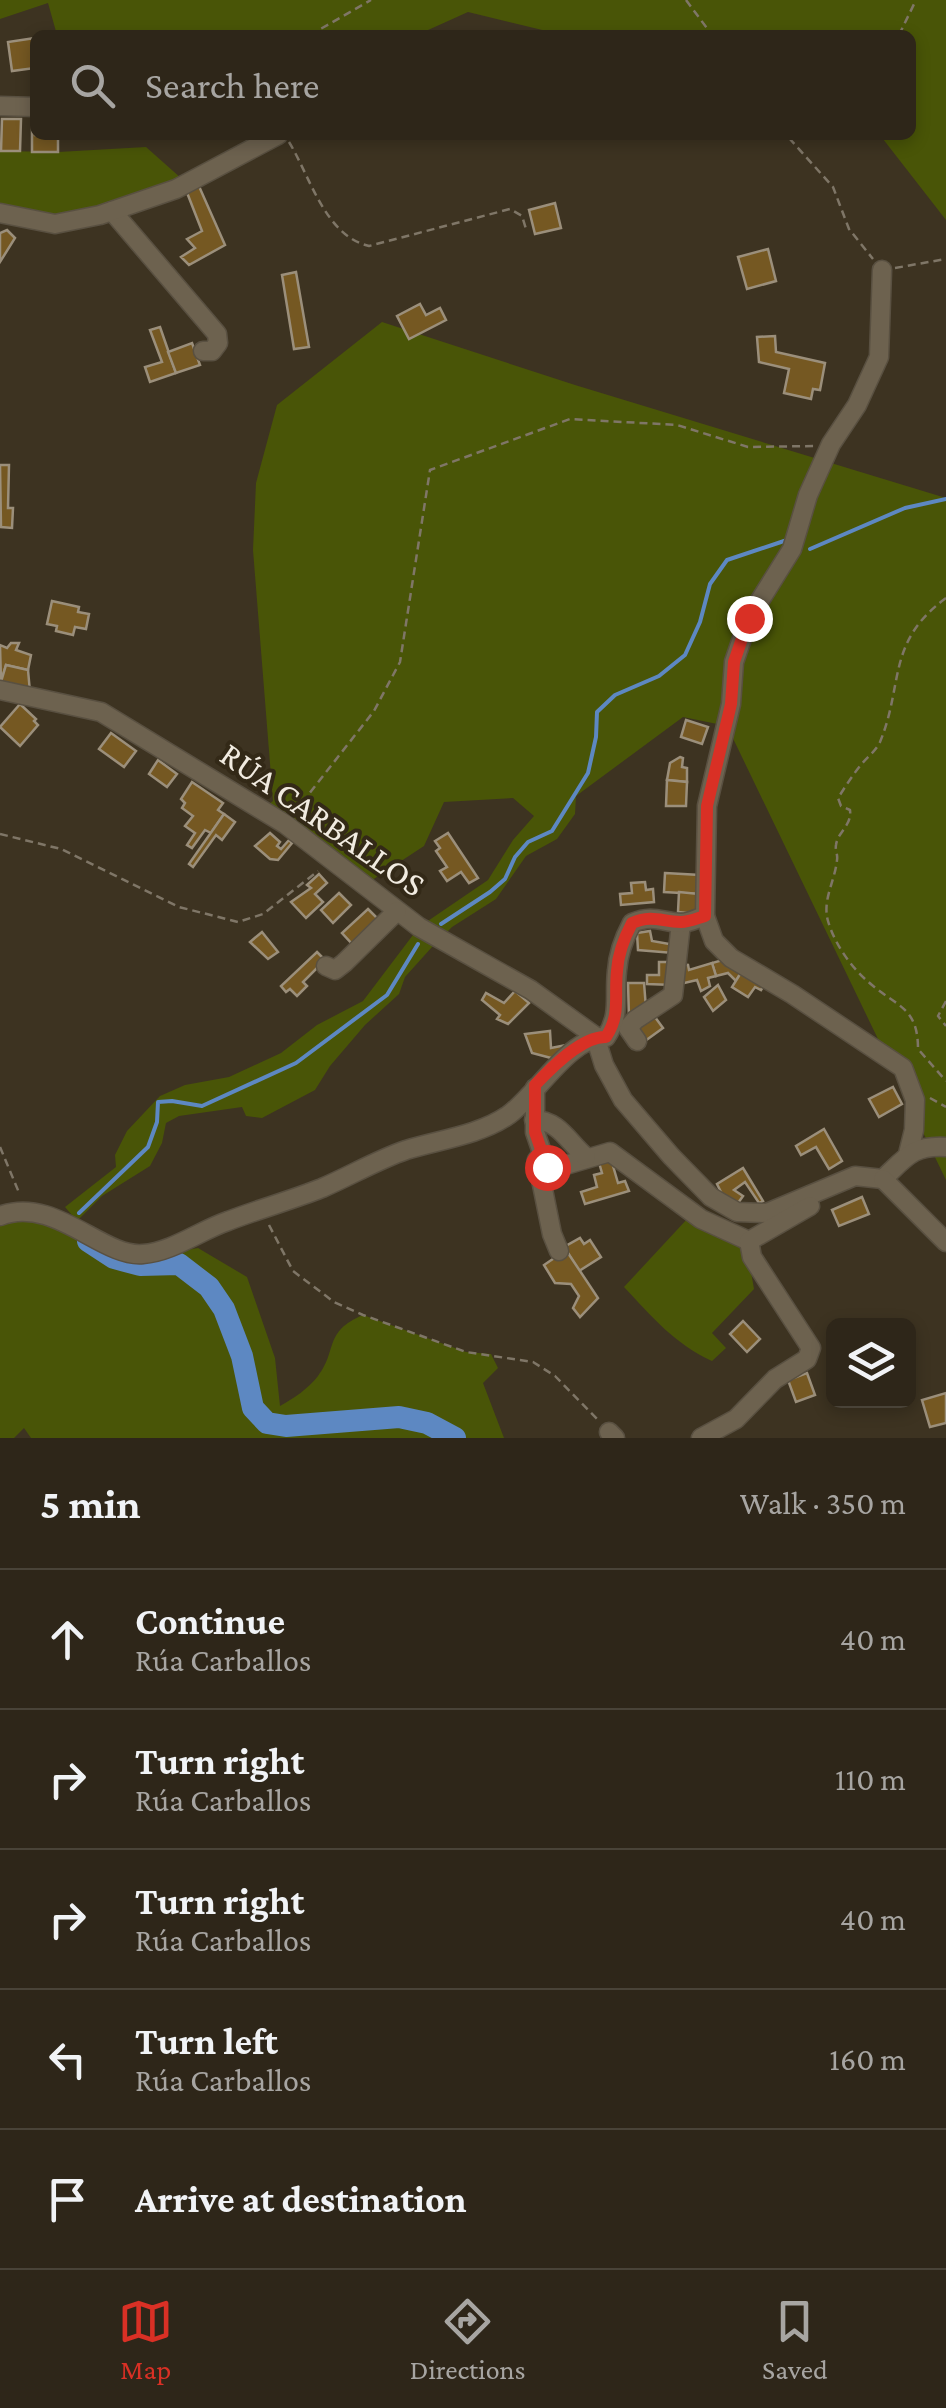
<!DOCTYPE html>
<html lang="en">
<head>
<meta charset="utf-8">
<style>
  :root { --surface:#2e2619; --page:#3a3226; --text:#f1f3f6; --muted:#a7a5a2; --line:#494338; --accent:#d93025 }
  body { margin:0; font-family:"Crimson Pro",serif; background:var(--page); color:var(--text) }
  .controls { position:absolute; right:30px; bottom:30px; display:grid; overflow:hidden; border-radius:15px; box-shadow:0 5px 15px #0003 }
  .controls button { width:90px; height:90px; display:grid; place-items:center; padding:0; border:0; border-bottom:2px solid var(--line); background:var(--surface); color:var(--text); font:50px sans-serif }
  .stop { position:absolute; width:30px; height:30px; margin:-22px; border:8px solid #d93025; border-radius:50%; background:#fff }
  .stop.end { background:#d93025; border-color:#fff; box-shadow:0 2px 10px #0008 }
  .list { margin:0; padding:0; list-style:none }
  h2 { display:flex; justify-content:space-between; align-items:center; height:130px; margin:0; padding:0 40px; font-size:42px }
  h2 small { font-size:32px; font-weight:400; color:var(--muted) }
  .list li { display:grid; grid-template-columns:65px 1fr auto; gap:30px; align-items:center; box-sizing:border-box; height:140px; padding:0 40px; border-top:2px solid var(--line) }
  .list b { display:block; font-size:38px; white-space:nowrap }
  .list p { margin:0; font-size:32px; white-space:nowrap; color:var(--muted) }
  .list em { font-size:32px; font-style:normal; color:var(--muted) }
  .icon { flex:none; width:55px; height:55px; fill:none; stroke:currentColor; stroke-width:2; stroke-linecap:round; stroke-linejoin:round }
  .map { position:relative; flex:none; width:946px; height:1438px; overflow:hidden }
  .search { position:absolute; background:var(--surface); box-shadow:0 5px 15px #0003; left:30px; right:30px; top:30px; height:110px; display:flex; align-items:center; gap:25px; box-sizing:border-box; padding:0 35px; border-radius:15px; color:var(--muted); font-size:38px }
  .sheet { height:830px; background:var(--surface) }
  nav { display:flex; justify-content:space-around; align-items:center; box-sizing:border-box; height:140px; border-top:2px solid var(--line); background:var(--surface); font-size:28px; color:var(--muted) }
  nav a { display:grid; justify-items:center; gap:5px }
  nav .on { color:var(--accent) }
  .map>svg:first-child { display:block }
</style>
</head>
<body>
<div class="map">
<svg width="946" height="1438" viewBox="0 0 946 1438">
  <rect width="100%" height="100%" fill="#3d3321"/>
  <!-- green -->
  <g fill="#495507">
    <polygon points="0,0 946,0 946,220 883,139 873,135 911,135 911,35 563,35 468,12 417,35 57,35 48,3 0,19"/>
    <polygon points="146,147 182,179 108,212 30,220 0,213 0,151 58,152"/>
    <polygon points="382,322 575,385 946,498 946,1180 727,726 683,717 576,796 575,814 557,839 526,856 496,899 452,927 432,947 405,977 399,994 365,1025 330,1066 315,1090 262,1118 246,1116 242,1107 179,1116 166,1123 162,1143 150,1166 102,1196 77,1221 65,1207 116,1167 115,1155 127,1131 160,1096 185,1085 229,1077 281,1053 317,1025 363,1001 419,927 488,880 513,840 534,816 513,798 444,802 424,846 363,886 262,809 273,801 253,550 256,483 277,405"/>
    <path d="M18 1215 45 1221 135 1259 198 1248 247 1277 275 1358 280 1406C294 1398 308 1389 318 1376 338 1350 323 1332 363 1315L466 1352 491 1354 498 1368 483 1383 504 1438H31L24 1428 14 1438H0V1221Z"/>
    <path d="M689 1217 747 1249 754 1289 712 1333 726 1348 712 1361C675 1344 652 1317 624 1287Z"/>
  </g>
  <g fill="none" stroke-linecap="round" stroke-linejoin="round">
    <!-- stream -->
    <g stroke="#5d88c2" stroke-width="4">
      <polyline points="810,549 905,508 946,499"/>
      <polyline points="441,924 490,892 505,879 515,857 528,842 552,831 588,773 596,737 597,712 615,695 659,676 685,655 700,622 710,584 727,560 787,540"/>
      <polyline points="79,1213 148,1147 157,1122 158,1102 172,1101 202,1106 296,1063 387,995 418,944"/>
    </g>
    <!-- river -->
    <polyline stroke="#5d88c2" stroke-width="22" points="88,1241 114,1258 140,1265 179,1264 209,1287 224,1309 242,1356 253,1408 267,1423 286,1426 399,1417 427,1423 455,1438"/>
  </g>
  <!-- building -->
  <g fill="#755822" stroke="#9b8f7b" stroke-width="2.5">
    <polygon points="35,38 35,68 12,71 8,42"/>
    <polygon points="2,119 21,119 20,151 1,151"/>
    <polygon points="32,121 35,121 35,135 58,135 58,152 32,152"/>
    <polygon points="198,184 225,245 189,265 181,257 195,248 187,239 202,231 186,190"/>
    <polygon points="555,203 561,228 535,234 529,210"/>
    <polygon points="7,230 15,238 0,262 0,233"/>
    <polygon points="768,249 776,281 747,289 738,257"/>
    <polygon points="296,272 309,347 294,349 282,275"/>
    <polygon points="420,304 426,315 440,308 446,320 409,339 397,316"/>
    <polygon points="160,327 176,373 150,382 145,367 162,362 150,330"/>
    <polygon points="775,336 776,352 825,363 820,390 813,389 811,399 784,393 789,369 759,362 757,337"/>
    <polygon points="192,343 200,365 176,373 168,352"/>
    <polygon points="0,465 9,465 8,508 13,508 12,528 1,527"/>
    <polygon points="52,601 79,607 78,612 89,614 86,629 75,627 73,635 56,631 57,626 47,624"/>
    <polygon points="11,643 19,643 16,650 31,655 28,670 6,665 1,682 0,645 7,648"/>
    <polygon points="6,665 28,670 30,692 1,682"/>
    <polygon points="20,704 36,719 34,721 38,725 20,746 0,727"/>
    <polygon points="686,720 708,727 702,744 681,737"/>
    <polygon points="111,733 136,751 124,767 99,749"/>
    <polygon points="680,757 683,758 682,767 687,768 687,782 667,780 670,763"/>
    <polygon points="158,760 177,774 167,787 149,774"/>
    <polygon points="667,780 687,782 686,806 666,806"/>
    <polygon points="192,782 223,803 218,810 224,814 211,833 205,830 192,848 187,845 195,833 185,826 193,816 182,808 185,803 181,799"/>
    <polygon points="224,814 235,822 222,840 216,835 193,867 189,864"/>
    <polygon points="270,833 280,842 277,846 281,849 289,840 292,843 278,860 270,859 255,846"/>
    <polygon points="448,833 478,878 469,883 461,872 447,881 440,871 447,867 436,851 440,848 435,841"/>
    <polygon points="665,873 700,875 699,894 664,892"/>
    <polygon points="319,874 327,883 315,894 323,902 306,918 291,902 311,888 307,885"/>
    <polygon points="645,882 646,890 653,889 654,902 621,905 620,894 632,893 631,883"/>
    <polygon points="679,892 699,894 696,914 678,912"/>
    <polygon points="339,893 351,905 333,923 321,910"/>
    <polygon points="368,909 381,922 354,946 342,933"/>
    <polygon points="650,931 652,941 675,945 673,953 638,950 637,933"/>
    <polygon points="262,932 278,952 268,959 250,942"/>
    <polygon points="317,952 325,960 303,982 307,986 297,996 290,989 286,992 281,986"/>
    <polygon points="726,959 742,971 736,981 728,973 716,976 712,963"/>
    <polygon points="659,962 674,962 673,985 647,984 647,975 659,975"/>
    <polygon points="712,963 716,976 708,978 710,986 701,991 697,980 680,984 678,964 688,965 689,970"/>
    <polygon points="742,971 764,985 761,990 755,987 748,997 732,987"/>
    <polygon points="628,983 644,983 646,1008 629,1018"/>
    <polygon points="718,985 726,1000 713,1011 704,997"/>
    <polygon points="515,991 529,1003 508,1024 497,1019 500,1015 482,1000 486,993 504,1003"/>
    <polygon points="652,1013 663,1028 645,1041 634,1026"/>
    <polygon points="550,1031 551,1048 571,1044 555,1059 532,1053 525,1034"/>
    <polygon points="893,1087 902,1104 879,1117 869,1099"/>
    <polygon points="824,1129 842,1161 829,1169 816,1147 801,1155 796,1146"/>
    <polygon points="598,1159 611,1159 618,1183 625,1181 629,1191 585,1204 581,1192 597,1187 594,1175 602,1173"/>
    <polygon points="743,1168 763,1201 759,1203 745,1182 734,1190 743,1196 738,1203 722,1194 717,1184"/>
    <polygon points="862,1197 869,1214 839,1226 832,1210"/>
    <polygon points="580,1238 584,1244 590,1240 601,1257 579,1271 564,1247"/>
    <polygon points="566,1250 598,1298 580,1317 573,1308 579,1296 571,1284 555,1283 544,1265"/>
    <polygon points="743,1321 760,1339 747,1352 730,1334"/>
    <polygon points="807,1373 815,1395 796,1402 788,1380"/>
    <polygon points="946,1393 946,1423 930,1427 922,1400"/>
  </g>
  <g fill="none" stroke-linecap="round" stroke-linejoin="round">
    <!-- minor casing -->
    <g stroke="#595041" stroke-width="21">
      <g id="minor">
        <polyline points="0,106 35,107"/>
        <polyline points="112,211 217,334 218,343 212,351 203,351"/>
        <polyline points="0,213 55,224 100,215 176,189 278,135"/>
        <polyline points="882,270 879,357 857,405 831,444 808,495 792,549 749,618 734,662 731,704 707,806 705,916 714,941 731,958 792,994 903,1068 915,1100 914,1130 908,1154"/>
        <path d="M0 690 101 712 285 824 419 927 531 990 595 1036 604 1065 623 1100 671 1156 711 1197 737 1212 767 1213 855 1176 883 1179C906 1157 913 1145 946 1147"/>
        <polyline points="326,966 335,970 344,963 397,911"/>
        <polyline points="637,1041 628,1028 635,1020 673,995 681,923"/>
        <polyline points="535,1088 535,1132 547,1167 552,1169 610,1152 701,1219 749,1241"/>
        <path d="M534 1120C559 1120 569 1143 586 1157"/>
        <polyline points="541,1155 537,1160 552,1234 559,1251"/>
        <polyline points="883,1179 946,1242"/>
        <path d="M0 1216C54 1195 102 1258 143 1254 172 1252 201 1230 228 1221 259 1209 292 1200 322 1188 350 1176 377 1160 406 1150 438 1140 479 1135 507 1116 535 1098 569 1036 606 1037 621 1014 614 997 617 971 618 954 624 938 632 923 654 914 661 922 681 923 689 923 698 918 705 916"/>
        <polyline points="609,1432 615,1438"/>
        <polyline points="701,1438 736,1419 775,1379 807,1359 811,1348 752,1257 749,1241 810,1206"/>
      </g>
    </g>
    <!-- path -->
    <g stroke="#7f7667" stroke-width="2.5" stroke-dasharray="8 5" stroke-linecap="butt">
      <polyline points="686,0 712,35"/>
      <polyline points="310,35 371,0"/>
      <polyline points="899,35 916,0"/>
      <polyline points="789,138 833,187 849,229 873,259"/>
      <path d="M289 142C310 176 325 236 369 246L510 209 522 216 526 229"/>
      <polyline points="895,268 946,259"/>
      <path d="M946 598C886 642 904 684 880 742 875 752 867 757 860 766 852 776 845 787 838 798L841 806 850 810C852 826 838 831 836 845 835 850 838 855 837 860 835 881 822 900 828 921 835 945 852 969 872 985 898 1007 918 1008 918 1049L946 1081"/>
      <polyline points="294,813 374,711 400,662 430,470 570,419 677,425 748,447 814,446"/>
      <polyline points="0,834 61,849 179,907 238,922 263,914 318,871"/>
      <polyline points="946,1001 938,1016 946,1026"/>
      <polyline points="930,1098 946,1107"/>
      <polyline points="0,1147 20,1195"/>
      <polyline points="269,1225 293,1271 334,1302 363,1315 466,1352 533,1362 555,1376 599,1421"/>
    </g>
    <!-- minor -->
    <use href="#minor" stroke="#6d624f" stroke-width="18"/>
  </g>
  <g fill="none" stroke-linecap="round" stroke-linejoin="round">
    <!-- route -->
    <path stroke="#d93025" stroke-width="12" d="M547 1167 535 1132V1085C551 1068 582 1036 606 1037 621 1014 614 997 617 971 618 954 624 938 632 923 654 914 661 922 681 922 689 922 698 918 705 916L707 806 731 704 734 662 749 618"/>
  </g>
  <g text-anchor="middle" stroke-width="8" stroke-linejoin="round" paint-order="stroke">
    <!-- street labels -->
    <g font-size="35" fill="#f1ebe0" stroke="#332917">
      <text transform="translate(323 819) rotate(35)" y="12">RÚA CARBALLOS</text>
    </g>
  </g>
</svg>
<div class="controls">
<button><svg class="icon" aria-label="layers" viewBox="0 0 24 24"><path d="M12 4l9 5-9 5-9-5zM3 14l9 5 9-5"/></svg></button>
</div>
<div class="stop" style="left:547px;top:1167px"></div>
<div class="stop end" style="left:749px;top:618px"></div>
<div class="search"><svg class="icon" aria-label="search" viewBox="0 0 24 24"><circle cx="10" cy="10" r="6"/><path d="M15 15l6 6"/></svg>Search here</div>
</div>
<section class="sheet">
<h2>5 min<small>Walk · 350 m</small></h2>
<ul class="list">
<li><svg class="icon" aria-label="ahead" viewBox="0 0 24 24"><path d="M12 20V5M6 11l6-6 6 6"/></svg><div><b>Continue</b><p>Rúa Carballos</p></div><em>40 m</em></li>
<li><svg class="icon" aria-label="right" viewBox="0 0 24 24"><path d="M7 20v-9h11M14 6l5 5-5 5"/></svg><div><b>Turn right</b><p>Rúa Carballos</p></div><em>110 m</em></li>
<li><svg class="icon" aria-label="right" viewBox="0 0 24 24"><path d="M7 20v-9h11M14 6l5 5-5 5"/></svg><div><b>Turn right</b><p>Rúa Carballos</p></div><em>40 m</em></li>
<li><svg class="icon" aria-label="left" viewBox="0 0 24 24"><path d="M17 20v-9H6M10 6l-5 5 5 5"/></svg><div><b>Turn left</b><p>Rúa Carballos</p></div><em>160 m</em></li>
<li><svg class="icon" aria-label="arrive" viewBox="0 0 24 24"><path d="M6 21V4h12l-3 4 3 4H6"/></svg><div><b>Arrive at destination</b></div></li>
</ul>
</section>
<nav>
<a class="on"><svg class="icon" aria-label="map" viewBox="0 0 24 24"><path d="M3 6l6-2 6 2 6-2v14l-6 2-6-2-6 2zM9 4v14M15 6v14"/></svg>Map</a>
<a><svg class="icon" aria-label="directions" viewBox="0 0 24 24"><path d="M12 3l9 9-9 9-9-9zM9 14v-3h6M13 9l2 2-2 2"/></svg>Directions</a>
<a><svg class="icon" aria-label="saved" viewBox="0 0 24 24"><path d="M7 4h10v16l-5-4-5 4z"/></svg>Saved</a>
</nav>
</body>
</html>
